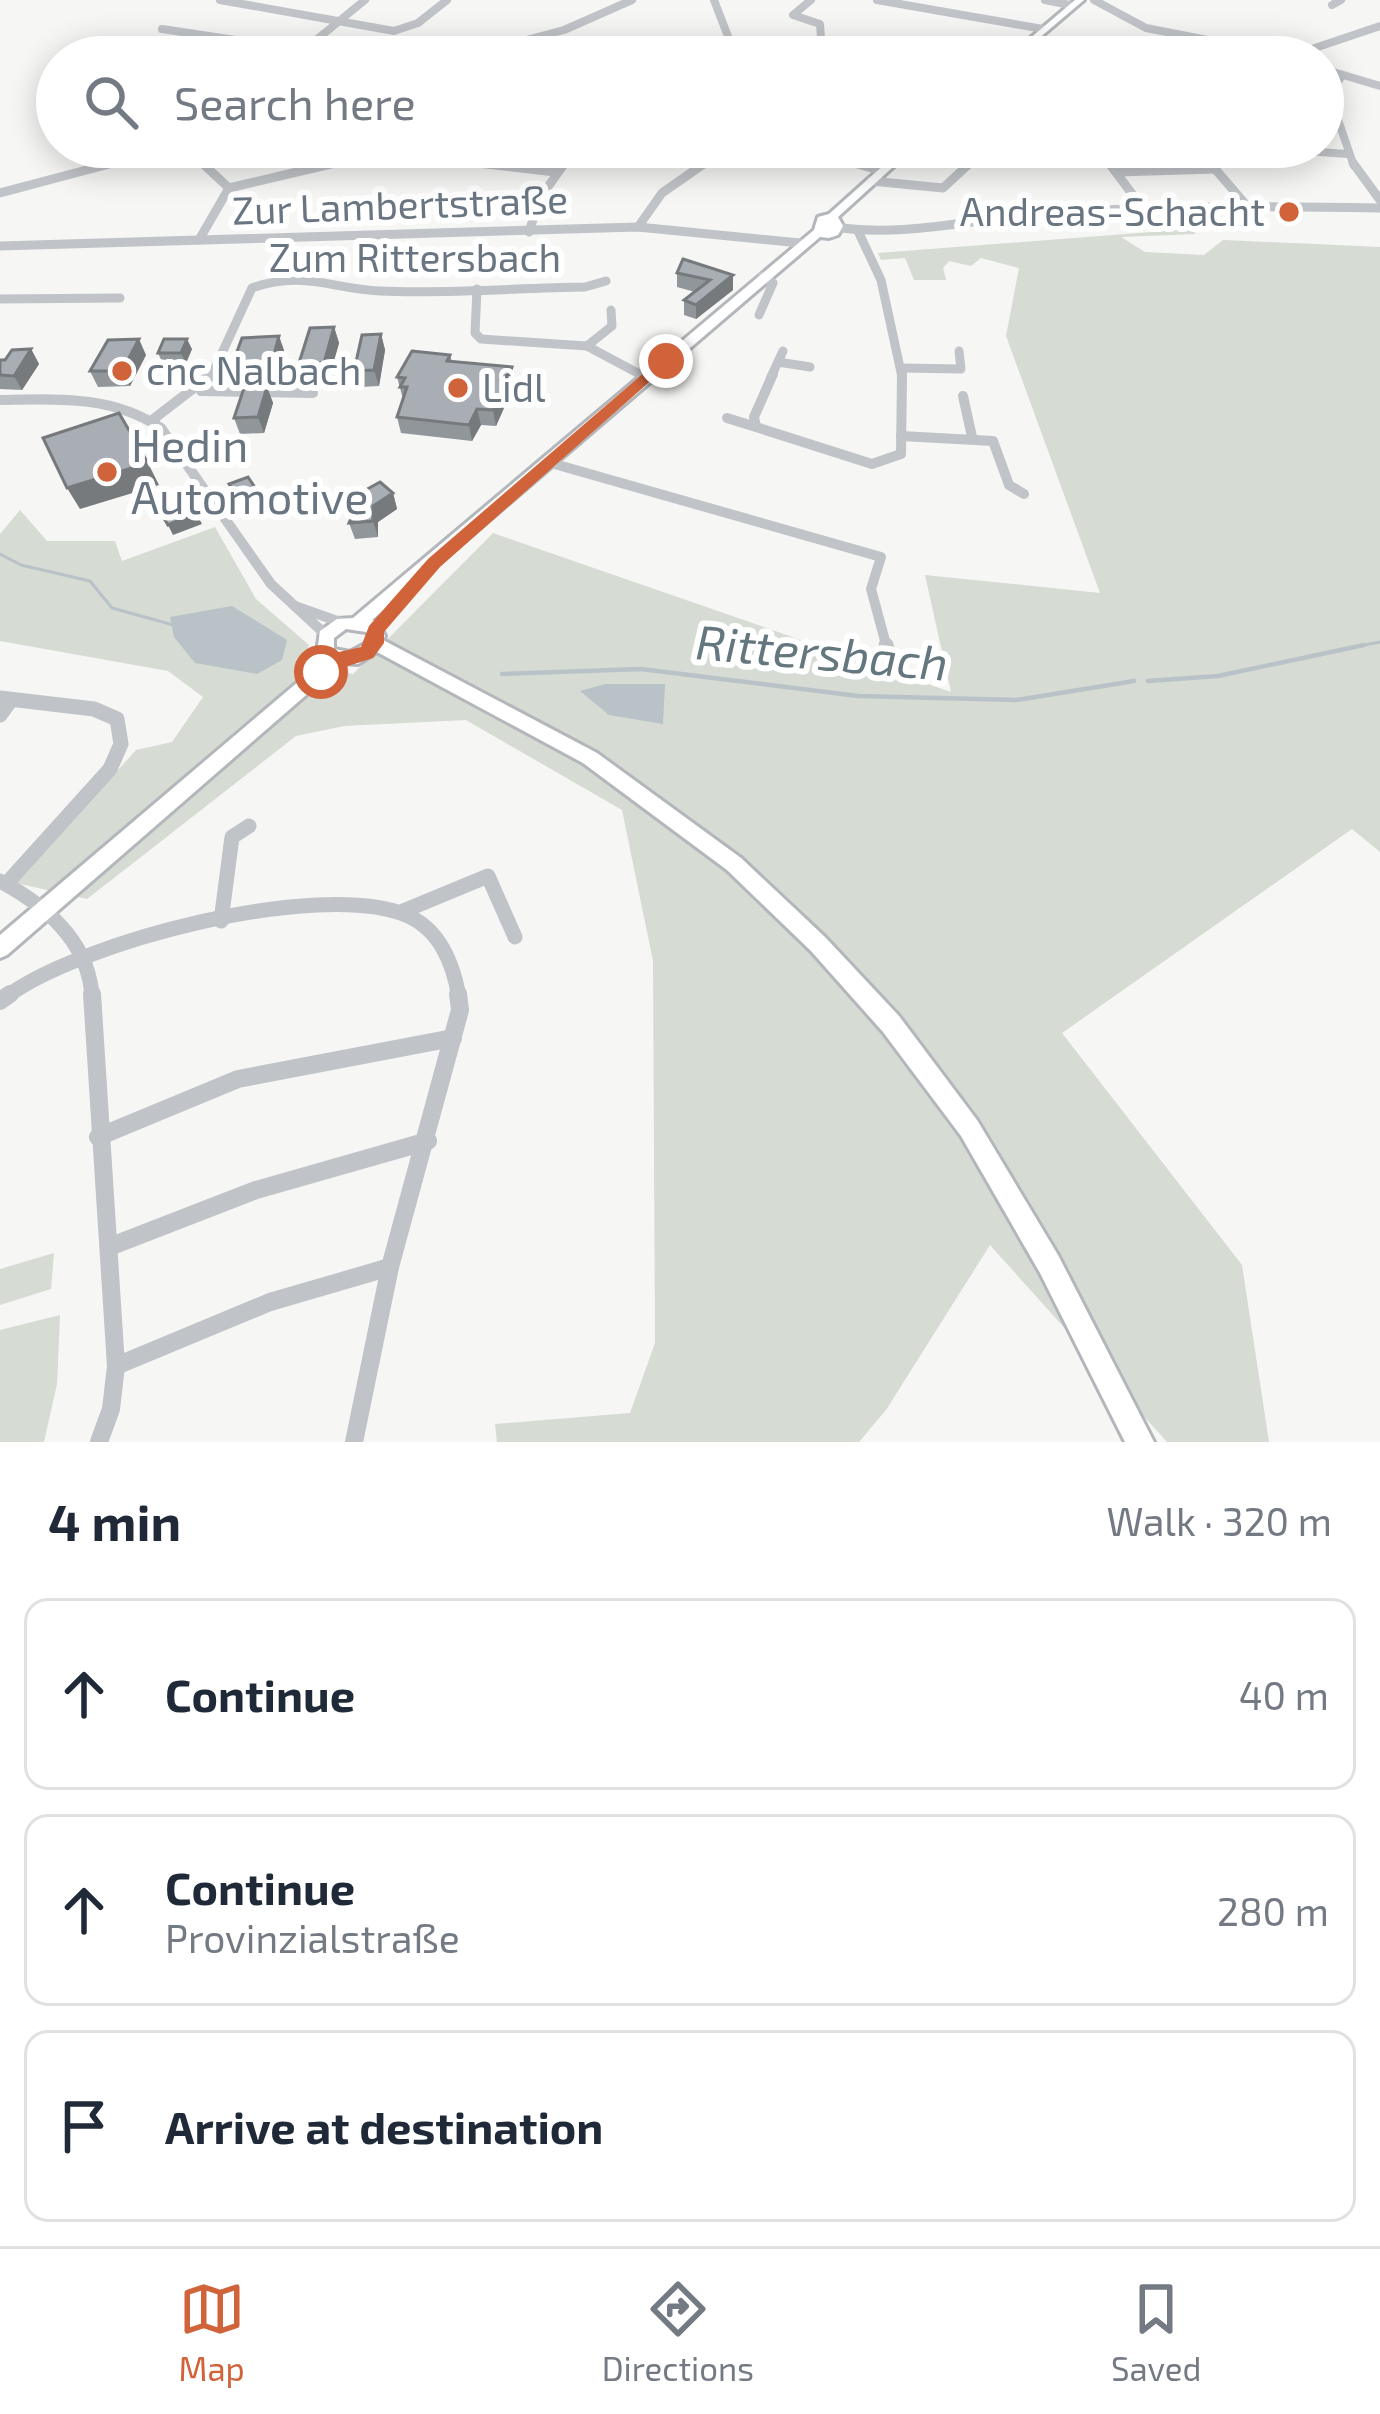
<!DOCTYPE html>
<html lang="en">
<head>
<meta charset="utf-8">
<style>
  :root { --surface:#fff; --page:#f2f2f3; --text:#1f2937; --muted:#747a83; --line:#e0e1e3; --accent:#d0633a }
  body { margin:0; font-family:"Exo 2",sans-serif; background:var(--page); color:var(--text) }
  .stop { position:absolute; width:36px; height:36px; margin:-27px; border:9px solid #d0633a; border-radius:50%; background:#fff }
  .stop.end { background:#d0633a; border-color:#fff; box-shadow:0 3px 12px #0008 }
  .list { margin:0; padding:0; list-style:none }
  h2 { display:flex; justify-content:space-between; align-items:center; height:156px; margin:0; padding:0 48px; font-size:51px }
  h2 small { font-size:39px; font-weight:400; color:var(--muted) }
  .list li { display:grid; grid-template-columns:78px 1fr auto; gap:36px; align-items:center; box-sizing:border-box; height:192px; margin:0 24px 24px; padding:0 24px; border:3px solid var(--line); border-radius:24px }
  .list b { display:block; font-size:45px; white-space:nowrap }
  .list p { margin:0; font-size:39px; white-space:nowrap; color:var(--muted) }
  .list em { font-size:39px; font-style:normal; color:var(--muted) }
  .icon { flex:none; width:66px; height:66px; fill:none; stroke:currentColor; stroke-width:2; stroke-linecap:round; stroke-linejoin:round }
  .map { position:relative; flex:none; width:1380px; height:1442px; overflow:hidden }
  .search { position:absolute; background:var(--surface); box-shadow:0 6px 30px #0003; left:36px; right:36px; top:36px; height:132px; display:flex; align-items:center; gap:30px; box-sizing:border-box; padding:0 42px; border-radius:66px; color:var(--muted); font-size:45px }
  .sheet { height:804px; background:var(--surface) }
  nav { display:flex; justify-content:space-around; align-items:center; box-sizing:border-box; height:168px; border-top:3px solid var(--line); background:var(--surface); font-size:33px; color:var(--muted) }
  nav a { display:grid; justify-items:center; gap:6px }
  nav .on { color:var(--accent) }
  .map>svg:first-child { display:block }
</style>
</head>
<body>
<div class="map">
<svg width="1380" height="1442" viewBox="0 0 1380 1442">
  <rect width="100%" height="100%" fill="#f6f6f4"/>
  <!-- green -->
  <g fill="#d6dbd3">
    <polygon points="1191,229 1196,234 1121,237 1145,252 1204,255 1223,240 1380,247 1380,852 1352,829 1062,1033 1242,1265 1269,1442 1167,1442 990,1245 886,1410 859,1442 497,1442 495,1424 630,1413 655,1343 653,961 622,810 466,720 344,726 296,736 87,899 16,883 136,750 172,742 203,697 168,671 0,641 0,534 20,510 47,541 115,541 122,561 215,527 256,599 309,645 303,664 353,674 493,533 951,692 925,575 1100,593 1006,336 1019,268 981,258 971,266 949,261 943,268 946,280 914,280 905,258 881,260 878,253"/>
    <polygon points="54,1253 51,1289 0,1305 0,1269"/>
    <polygon points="60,1315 57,1384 44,1442 0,1442 0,1330"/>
  </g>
  <!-- water -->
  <g fill="#b9c2c7">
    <polygon points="232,606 287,640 282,660 257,674 195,663 174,637 170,617"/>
    <polygon points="605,684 665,684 663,724 609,715 580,691"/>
  </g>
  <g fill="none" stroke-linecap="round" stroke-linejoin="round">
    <!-- stream-far1 -->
    <g stroke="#b9c2c7" stroke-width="3">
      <polyline points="0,554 21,565 90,581 112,608 177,626"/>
      <polyline points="1349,648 1380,642"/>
    </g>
    <!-- stream -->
    <g stroke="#b9c2c7" stroke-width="4.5">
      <polyline points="502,674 641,669 858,696 1017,700 1134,681"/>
      <polyline points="1148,681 1218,676 1364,645"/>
    </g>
    <!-- secondary casing -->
    <g stroke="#b3b7bb" stroke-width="6">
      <g id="secondary">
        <polygon points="1075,0 1084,0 1017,57 1008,57"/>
        <path d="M904 147H915L838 217 843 226 838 235 829 238 820 237 372 620 378 622 385 636 383 640 597 753 741 858 825 937 899 1016 977 1120 1058 1255 1154 1442H1125L1040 1273 961 1136 883 1032 811 951 727 870 583 763 377 652 358 664 343 663 7 955 0 958V935L325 659 317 653 320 631 337 619 353 618 814 230 818 217 829 214ZM346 629 366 632 369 636 365 644 350 652 334 649V638Z"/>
      </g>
    </g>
    <!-- street-far4 -->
    <g stroke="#c0c3c7" stroke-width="8">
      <polyline points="220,0 394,31 418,23 447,0"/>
      <polyline points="714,0 729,39 761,57"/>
      <polyline points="811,0 793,15 820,24 822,52 895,57"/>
      <polyline points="877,0 1043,29"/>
      <polyline points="1045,0 1070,5"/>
      <polyline points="1094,0 1146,28 1295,57"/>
      <polyline points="1332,5 1341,0"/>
      <polyline points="162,29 336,55 394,57"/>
      <polyline points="537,38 602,57"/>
      <polyline points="305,49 365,0"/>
      <polyline points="1291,56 1380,26"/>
      <polyline points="160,57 164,53"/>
      <polyline points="462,57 564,30 632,0"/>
      <polyline points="793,57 822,52"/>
      <polyline points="1323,69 1380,86"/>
      <polyline points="1342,76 1329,94 1354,166"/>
      <polyline points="184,147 205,166"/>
      <polyline points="798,147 865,166"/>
      <polyline points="1012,147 1046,153 1156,147"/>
      <polyline points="1196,147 1212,166"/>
      <polyline points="1255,147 1347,154"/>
      <polyline points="1100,151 1111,166"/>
      <polyline points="393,153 504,166"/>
      <polyline points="102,166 174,147"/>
      <polyline points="322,166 403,147"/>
      <polyline points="563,166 576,147"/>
      <polyline points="701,166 728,147"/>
      <polyline points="967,166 987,147"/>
    </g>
    <!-- street-far3 -->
    <g stroke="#c0c3c7" stroke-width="9">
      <polyline points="478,163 555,172"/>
      <polyline points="854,163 882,171"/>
      <polyline points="1109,163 1144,210"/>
      <polyline points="1210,163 1247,206"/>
      <polyline points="1353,163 1380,200"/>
      <polyline points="1118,172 1215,169"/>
      <polyline points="871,181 943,188 970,163"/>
      <polyline points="229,188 335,163"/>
      <polyline points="0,193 113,163"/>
      <polyline points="638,227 662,193 705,163"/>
      <path d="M841 228C906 236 968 220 1032 215 1148 205 1264 206 1380 208"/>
      <polyline points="858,231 881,280 902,377"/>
      <polyline points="529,232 540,198 565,163"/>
      <polyline points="199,240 229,188 202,163"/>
      <polyline points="0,246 638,227 800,243"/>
      <polyline points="477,289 475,333 481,339 587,346 645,377"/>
      <polyline points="0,299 120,298"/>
      <polyline points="759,315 773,283 762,276"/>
      <polyline points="587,346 612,326 611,310"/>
      <polyline points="778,362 810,367"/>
      <polyline points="902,368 961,369 959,351"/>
      <path d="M211 377 252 288C304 270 332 289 380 291 448 294 517 288 585 287L606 281"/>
      <polyline points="771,377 783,351"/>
    </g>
    <!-- street-far2 -->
    <g stroke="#c0c3c7" stroke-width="10">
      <polyline points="639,374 646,378"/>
      <polyline points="773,374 754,417 756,427 872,464 901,454 902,374"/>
      <polyline points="201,391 313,393"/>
      <polyline points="963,396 972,437"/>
      <path d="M0 400C58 399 111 395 161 428L271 584 326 635"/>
      <polyline points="727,418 756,427"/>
      <polyline points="151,421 212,374"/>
      <polyline points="901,436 993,441 1009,485 1024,494"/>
      <polyline points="551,463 881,557 871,589 887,648"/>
      <polyline points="295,606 343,623"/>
    </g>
    <!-- street-far1 -->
    <g stroke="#c0c3c7" stroke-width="15">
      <polyline points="886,645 893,672"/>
      <polyline points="0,698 94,709 117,719 121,744 110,769 7,883"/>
      <polyline points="0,715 11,700"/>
      <path d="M0 881C45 905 89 942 92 997"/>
      <polyline points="401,912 488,876 515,937"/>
      <polyline points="221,921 232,837 249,826"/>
      <path d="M6 997C79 942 319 879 406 915 440 929 453 963 459 997"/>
    </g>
    <!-- street -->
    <g stroke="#c0c3c7" stroke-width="18">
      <polyline points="92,994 116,1366 111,1409 99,1442"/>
      <polyline points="0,1001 10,994"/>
      <polyline points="98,1137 238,1079 453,1038"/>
      <polyline points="109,1247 256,1190 428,1141"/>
      <polyline points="116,1366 270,1302 390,1267"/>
      <polyline points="354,1442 390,1267 460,1010 458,994"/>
    </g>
    <!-- secondary -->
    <use href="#secondary" fill="#fff" fill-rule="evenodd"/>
  </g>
  <!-- wall -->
  <g fill="#90969a">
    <polygon points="683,259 733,290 696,319 684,315 684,300 695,292 677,287 677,273"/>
    <polygon points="334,327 339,343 329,378 304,379 299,363"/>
    <polygon points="381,334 385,350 379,386 359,387 354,371"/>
    <polygon points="31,349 39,364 22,390 0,389 0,360"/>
    <polygon points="192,349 186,363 163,364 158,353"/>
    <polygon points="284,350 276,380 237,382 231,368"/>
    <polygon points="146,355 130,386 98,387 90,371"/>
    <polygon points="450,355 452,362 515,383 496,426 481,425 472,441 401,433 397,417 403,399 397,377"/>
    <polygon points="267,387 273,403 264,433 240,434 234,418"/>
    <polygon points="393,493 397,509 378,522 378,537 355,539 349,523"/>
  </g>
  <!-- shaded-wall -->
  <g fill="#767a7d">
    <polygon points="733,275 733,290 696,319 696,305"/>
    <polygon points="334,327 339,343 329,378 324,363"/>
    <polygon points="381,334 385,350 379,386 374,370"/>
    <polygon points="279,336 284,350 276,380 271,366"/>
    <polygon points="139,339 146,355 130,386 122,371"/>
    <polygon points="187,339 192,349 186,363 181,353"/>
    <polygon points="31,349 39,364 22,390 14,376"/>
    <polygon points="512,367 515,383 496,426 493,410"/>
    <polygon points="267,387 273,403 264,433 258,417"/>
    <polygon points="477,409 481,425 472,441 469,425"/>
    <polygon points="148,463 159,485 80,509 67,488"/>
    <polygon points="258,492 263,503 243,510 239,499"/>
    <polygon points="393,493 397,509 378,522 378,537 373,521 373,506"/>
    <polygon points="196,513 202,524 173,535 168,525"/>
  </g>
  <!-- building -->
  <g fill="#a8aeb3" stroke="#767a7d" stroke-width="3">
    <polygon points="683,259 733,275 696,305 684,300 710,280 677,273"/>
    <polygon points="334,327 324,363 299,363 310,328"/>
    <polygon points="381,334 374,370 354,371 362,335"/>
    <polygon points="279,336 271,366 231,368 242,338"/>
    <polygon points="139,339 122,371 90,371 108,340"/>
    <polygon points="164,339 187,339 181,353 158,353"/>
    <polygon points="31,349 14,376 0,375 0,360 5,360 12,350"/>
    <polygon points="412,351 450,355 447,361 512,367 493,410 477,409 469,425 397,417 407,387 400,387 405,378 397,377"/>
    <polygon points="267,387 258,417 234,418 244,388"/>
    <polygon points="119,413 148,463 67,488 43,438"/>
    <polygon points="248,477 258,492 239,499 229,484"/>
    <polygon points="380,482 393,493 373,506 373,521 349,523 362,492"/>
    <polygon points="189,502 196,513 168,525 161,513"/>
  </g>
  <!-- route -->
  <polygon fill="#d0633a" points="661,358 673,361 440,567 384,632 384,643 373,658 314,677 314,667 330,654 361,647 369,626 428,559"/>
  <!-- markers -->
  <g fill="#d0633a" stroke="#fff" stroke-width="4.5">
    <circle cx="1289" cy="212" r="12"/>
    <circle cx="122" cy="371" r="12"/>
    <circle cx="458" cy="388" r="12"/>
    <circle cx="107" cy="472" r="12"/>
  </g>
  <g text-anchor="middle" stroke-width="12" stroke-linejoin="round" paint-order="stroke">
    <!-- far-street labels -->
    <g font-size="39" fill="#697581" stroke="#fff">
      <text transform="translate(400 205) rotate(-2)" y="14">Zur Lambertstraße</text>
      <text x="415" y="272">Zum Rittersbach</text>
    </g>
    <!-- far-poi labels -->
    <g font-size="39" fill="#697581" stroke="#fff" text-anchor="start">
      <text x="1265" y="226" text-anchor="end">Andreas-Schacht</text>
      <text x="146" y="385">cnc Nalbach</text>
      <text x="482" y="402">Lidl</text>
    </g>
    <!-- poi labels -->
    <g font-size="45" fill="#697581" stroke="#fff" text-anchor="start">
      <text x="131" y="462">Hedin<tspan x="131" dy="52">Automotive</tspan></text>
    </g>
    <!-- water labels -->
    <g font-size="48" font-style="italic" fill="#64767e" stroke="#fff">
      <text transform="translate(822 653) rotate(5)" y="17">Rittersbach</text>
    </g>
  </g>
</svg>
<div class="stop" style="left:321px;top:672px"></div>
<div class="stop end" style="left:666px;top:361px"></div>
<div class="search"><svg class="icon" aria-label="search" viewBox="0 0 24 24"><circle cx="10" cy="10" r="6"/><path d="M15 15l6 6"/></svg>Search here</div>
</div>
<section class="sheet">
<h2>4 min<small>Walk · 320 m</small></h2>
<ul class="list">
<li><svg class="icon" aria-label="ahead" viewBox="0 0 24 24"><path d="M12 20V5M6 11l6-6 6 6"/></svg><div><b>Continue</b></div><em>40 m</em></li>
<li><svg class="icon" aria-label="ahead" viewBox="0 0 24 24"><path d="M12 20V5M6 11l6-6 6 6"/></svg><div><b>Continue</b><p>Provinzialstraße</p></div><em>280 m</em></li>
<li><svg class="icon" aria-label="arrive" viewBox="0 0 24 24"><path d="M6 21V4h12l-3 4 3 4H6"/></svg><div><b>Arrive at destination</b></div></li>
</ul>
</section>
<nav>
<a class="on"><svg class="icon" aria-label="map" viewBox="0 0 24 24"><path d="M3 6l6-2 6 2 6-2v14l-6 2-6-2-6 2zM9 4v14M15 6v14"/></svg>Map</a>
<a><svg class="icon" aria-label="directions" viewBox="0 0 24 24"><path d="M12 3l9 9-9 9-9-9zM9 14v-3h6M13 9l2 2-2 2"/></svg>Directions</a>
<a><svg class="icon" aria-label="saved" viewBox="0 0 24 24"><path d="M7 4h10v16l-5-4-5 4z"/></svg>Saved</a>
</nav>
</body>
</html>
